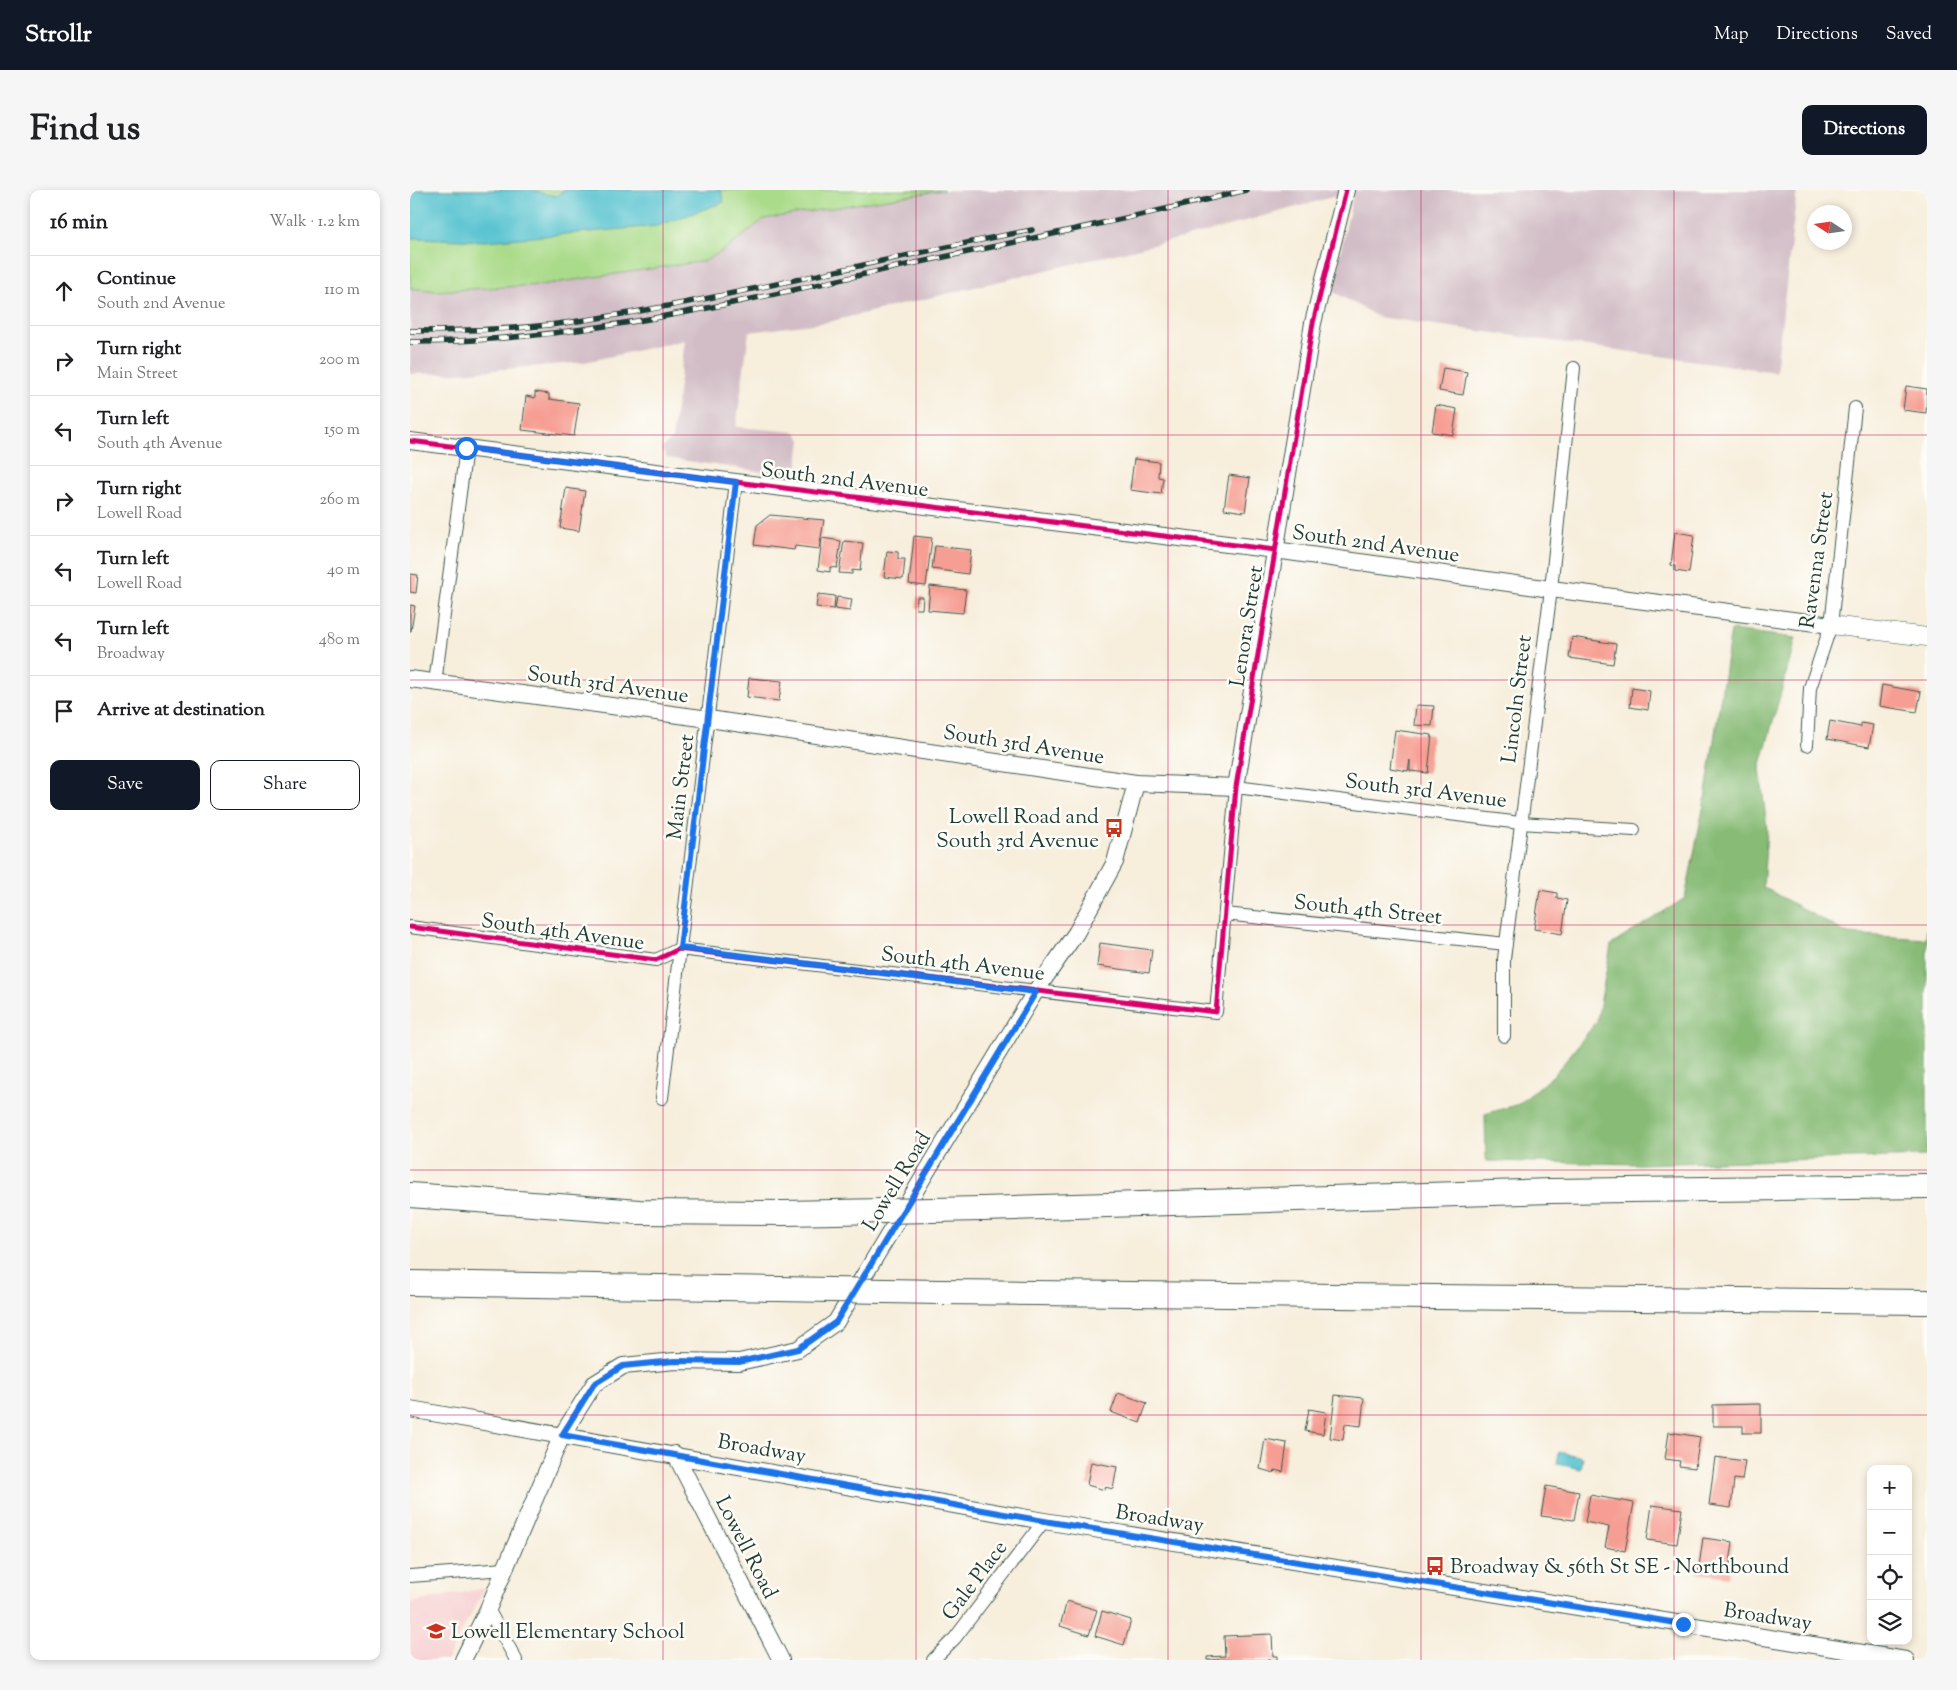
<!DOCTYPE html>
<html lang="en">
<head>
<meta charset="utf-8">
<style>
  :root { --surface:#fff; --page:#f6f6f6; --text:#202124; --muted:#757577; --line:#e0e0e0; --accent:#111827 }
  body { margin:0; font-family:"Sorts Mill Goudy",serif; background:var(--page); color:var(--text) }
  .controls { position:absolute; right:15px; bottom:15px; display:grid; overflow:hidden; border-radius:10px; box-shadow:0 2px 8px #0003 }
  .controls button { width:45px; height:45px; display:grid; place-items:center; padding:0; border:0; border-bottom:1px solid var(--line); background:var(--surface); color:var(--text); font:25px sans-serif }
  .compass { position:absolute; left:1397px; top:15px; width:45px; height:45px; border-radius:50%; background:var(--surface); box-shadow:0 2px 8px #0003; rotate:282deg }
  .stop { position:absolute; width:15px; height:15px; margin:-11px; border:4px solid #1a73e8; border-radius:50%; background:#fff }
  .stop.end { background:#1a73e8; border-color:#fff; box-shadow:0 1px 5px #0008 }
  .list { margin:0; padding:0; list-style:none }
  h2 { display:flex; justify-content:space-between; align-items:center; height:65px; margin:0; padding:0 20px; font-size:21px }
  h2 small { font-size:16px; font-weight:400; color:var(--muted) }
  .list li { display:grid; grid-template-columns:32px 1fr auto; gap:15px; align-items:center; box-sizing:border-box; height:70px; padding:0 20px; border-top:1px solid var(--line) }
  .list b { display:block; font-size:19px; white-space:nowrap }
  .list p { margin:0; font-size:16px; white-space:nowrap; color:var(--muted) }
  .list em { font-size:16px; font-style:normal; color:var(--muted) }
  .actions { display:flex; gap:10px; padding:15px 20px }
  .actions a { flex:1; padding:11px 0; border:1px solid var(--accent); border-radius:10px; text-align:center; font-size:18px; color:var(--accent) }
  .actions .main { background:var(--accent); color:#fff }
  .icon { flex:none; width:28px; height:28px; fill:none; stroke:currentColor; stroke-width:2; stroke-linecap:round; stroke-linejoin:round }
  .map { position:relative; flex:none; width:1517px; height:1470px; overflow:hidden; border-radius:10px }
  header { display:flex; align-items:center; gap:30px; box-sizing:border-box; height:70px; padding:0 25px; background:var(--accent); color:#fff }
  header strong { font-size:24px }
  nav { display:flex; gap:28px; margin-inline-start:auto; font-size:18px }
  .intro { display:flex; align-items:center; justify-content:space-between; box-sizing:border-box; height:120px; padding:0 30px }
  h1 { margin:0; font-size:35px }
  .button { padding:12px 22px; border-radius:10px; background:var(--accent); color:#fff; font-size:18px; font-weight:700 }
  main { display:flex; gap:30px; padding:0 30px }
  aside { flex:1; background:var(--surface); border-radius:10px; box-shadow:0 2px 8px #0003 }
  .map>svg:first-child { display:block }
</style>
</head>
<body>
<header>
<strong>Strollr</strong>
<nav><a>Map</a><a>Directions</a><a>Saved</a></nav>
</header>
<div class="intro"><h1>Find us</h1><a class="button">Directions</a></div>
<main>
<aside>
<h2>16 min<small>Walk · 1.2 km</small></h2>
<ul class="list">
<li><svg class="icon" aria-label="ahead" viewBox="0 0 24 24"><path d="M12 20V5M6 11l6-6 6 6"/></svg><div><b>Continue</b><p>South 2nd Avenue</p></div><em>110 m</em></li>
<li><svg class="icon" aria-label="right" viewBox="0 0 24 24"><path d="M7 20v-9h11M14 6l5 5-5 5"/></svg><div><b>Turn right</b><p>Main Street</p></div><em>200 m</em></li>
<li><svg class="icon" aria-label="left" viewBox="0 0 24 24"><path d="M17 20v-9H6M10 6l-5 5 5 5"/></svg><div><b>Turn left</b><p>South 4th Avenue</p></div><em>150 m</em></li>
<li><svg class="icon" aria-label="right" viewBox="0 0 24 24"><path d="M7 20v-9h11M14 6l5 5-5 5"/></svg><div><b>Turn right</b><p>Lowell Road</p></div><em>260 m</em></li>
<li><svg class="icon" aria-label="left" viewBox="0 0 24 24"><path d="M17 20v-9H6M10 6l-5 5 5 5"/></svg><div><b>Turn left</b><p>Lowell Road</p></div><em>40 m</em></li>
<li><svg class="icon" aria-label="left" viewBox="0 0 24 24"><path d="M17 20v-9H6M10 6l-5 5 5 5"/></svg><div><b>Turn left</b><p>Broadway</p></div><em>480 m</em></li>
<li><svg class="icon" aria-label="arrive" viewBox="0 0 24 24"><path d="M6 21V4h12l-3 4 3 4H6"/></svg><div><b>Arrive at destination</b></div></li>
</ul>
<div class="actions"><a class="main">Save</a><a>Share</a></div>
</aside>
<div class="map">
<svg width="1517" height="1470" viewBox="0 0 1517 1470">
  <rect width="100%" height="100%" fill="#fdfcf7"/>
  <filter id="ink" filterUnits="userSpaceOnUse"><feTurbulence type="fractalNoise" baseFrequency=".02" numOctaves="2"/><feDisplacementMap in="SourceGraphic" scale="10" xChannelSelector="R" yChannelSelector="G"/><feConvolveMatrix kernelMatrix="1 2 1 2 8 2 1 2 1" color-interpolation-filters="sRGB"/></filter>
  <filter id="wash" filterUnits="userSpaceOnUse"><feTurbulence type="fractalNoise" baseFrequency=".0096" numOctaves="4" result="noise"/><feDisplacementMap in="SourceGraphic" scale="20" xChannelSelector="R" yChannelSelector="G"/><feGaussianBlur stdDeviation="1.12" result="paint"/><feColorMatrix in="noise" values="0 0 0 0 0 0 0 0 0 0 0 0 0 0 0 0 0 1.4 0 .05"/><feComposite in="paint" operator="in"/></filter>
  <g filter="url(#wash)">
    <rect width="100%" height="100%" fill="#f7eedc"/>
    <!-- built -->
    <polygon fill="#f7cfd1" points="75,1398 37,1470 0,1470 0,1413"/>
    <!-- industrial -->
    <polygon fill="#d2bdc6" points="534,0 1387,0 1366,182 968,127 922,101 944,1 789,44 418,132 339,142 326,237 386,242 391,250 386,287 257,268 251,259 262,249 275,150 175,172 49,183 0,184 0,98 27,101 130,95 295,71 319,57 354,29"/>
    <!-- green -->
    <polygon fill="#aadb8a" stroke="#648c5f" points="0,0 534,0 354,29 319,57 295,71 130,95 27,101 0,98"/>
    <!-- forest -->
    <polygon fill="#87bb76" stroke="#537c55" points="1321,440 1386,448 1350,578 1357,640 1353,697 1438,744 1516,749 1517,738 1517,966 1230,974 1076,971 1075,924 1109,914 1146,883 1187,831 1201,755 1275,708 1295,609"/>
    <!-- water -->
    <g fill="#57c3d0" stroke="#3b8082">
      <polygon points="0,0 120,0 146,6 154,0 311,0 314,12 247,36 76,51 6,48 0,48"/>
      <polygon points="1149,1262 1173,1267 1171,1279 1147,1274"/>
    </g>
    <g id="blocks">
      <!-- building -->
      <g fill="#f69e93">
        <polygon points="1033,178 1057,182 1053,205 1029,201"/>
        <polygon points="1496,196 1517,199 1516,223 1493,220"/>
        <polygon points="125,202 139,204 139,209 169,213 164,246 112,240 116,206 125,208"/>
        <polygon points="1026,215 1047,219 1043,245 1022,242"/>
        <polygon points="724,269 749,272 748,287 753,288 751,304 720,300"/>
        <polygon points="819,285 840,288 835,322 814,319"/>
        <polygon points="156,298 175,301 169,341 150,338"/>
        <polygon points="360,325 414,330 409,359 385,356 384,360 344,355 347,335"/>
        <polygon points="1265,342 1284,345 1279,383 1265,381 1265,376 1261,375"/>
        <polygon points="504,346 522,348 516,396 499,394"/>
        <polygon points="412,348 431,351 427,378 420,377 420,382 408,380"/>
        <polygon points="434,351 453,353 450,381 442,380 442,384 429,383"/>
        <polygon points="525,356 561,360 558,384 522,379"/>
        <polygon points="477,361 488,362 488,369 495,369 493,389 474,387"/>
        <polygon points="0,384 8,385 6,403 0,402"/>
        <polygon points="520,396 556,400 553,423 518,420"/>
        <polygon points="408,404 425,406 424,419 406,417"/>
        <polygon points="427,407 442,409 440,421 425,419"/>
        <polygon points="507,407 513,407 512,419 506,419"/>
        <polygon points="0,415 5,416 1,441 0,441"/>
        <polygon points="1162,447 1206,454 1203,474 1159,468"/>
        <polygon points="339,488 372,491 369,511 337,507"/>
        <polygon points="1472,495 1511,502 1507,522 1469,516"/>
        <polygon points="1222,498 1240,501 1238,520 1220,517"/>
        <polygon points="1006,515 1024,516 1022,536 1004,535"/>
        <polygon points="1420,531 1451,537 1451,533 1463,535 1459,557 1417,549"/>
        <polygon points="985,540 1022,545 1018,583 1000,581 1000,570 998,581 980,578"/>
        <polygon points="1130,700 1147,703 1147,708 1157,710 1152,744 1124,739"/>
        <polygon points="690,753 742,760 739,783 687,776"/>
        <polygon points="708,1203 737,1213 730,1233 701,1222"/>
        <polygon points="925,1205 954,1208 951,1236 935,1234 933,1250 920,1248"/>
        <polygon points="1351,1214 1351,1243 1333,1243 1333,1236 1303,1236 1303,1215"/>
        <polygon points="899,1219 916,1222 913,1244 895,1241"/>
        <polygon points="1259,1242 1290,1247 1285,1278 1269,1276 1270,1271 1255,1269"/>
        <polygon points="855,1249 877,1253 873,1282 865,1280 864,1283 850,1279"/>
        <polygon points="1305,1267 1335,1271 1332,1290 1324,1289 1321,1318 1299,1315"/>
        <polygon points="681,1272 707,1277 703,1299 695,1297 695,1300 677,1295"/>
        <polygon points="1136,1296 1169,1302 1164,1330 1131,1326"/>
        <polygon points="1180,1305 1224,1313 1215,1361 1195,1357 1199,1337 1175,1332"/>
        <polygon points="1242,1315 1272,1319 1267,1354 1237,1350"/>
        <polygon points="1293,1348 1323,1352 1318,1387 1288,1383"/>
        <polygon points="657,1411 687,1420 679,1445 650,1436"/>
        <polygon points="692,1421 721,1430 714,1455 685,1446"/>
        <polygon points="862,1444 863,1466 867,1466 867,1470 797,1470 797,1467 815,1466 814,1446"/>
      </g>
    </g>
  </g>
  <g filter="url(#ink)">
    <use href="#blocks" fill-opacity="0" stroke="#3f584d" stroke-width="1"/>
    <g fill="none" stroke-linecap="round" stroke-linejoin="round">
      <!-- minor casing -->
      <g stroke="#3f584d" stroke-width="14">
        <g id="minor">
          <polyline points="25,493 56,258"/>
          <polyline points="1397,555 1400,498 1421,435 1445,218"/>
          <polyline points="815,724 1096,754"/>
          <polyline points="0,737 246,770 269,759 806,822 826,597 1110,633 1224,640"/>
          <polyline points="1094,846 1094,769 1141,399 1164,178"/>
          <polyline points="252,908 326,292"/>
          <polyline points="0,1386 95,1379"/>
          <polyline points="78,1419 106,1470"/>
          <polyline points="523,1470 545,1448 634,1331"/>
        </g>
      </g>
      <!-- tertiary casing -->
      <g stroke="#3f584d" stroke-width="18">
        <g id="tertiary">
          <polyline points="0,251 865,360 1141,399 1421,435"/>
          <polyline points="0,489 299,529 726,593 826,597 903,133 936,0"/>
          <polyline points="0,1219 634,1331 1496,1470"/>
          <polyline points="265,1264 371,1470"/>
          <polyline points="53,1470 78,1419 152,1245 184,1194 213,1176 265,1171 329,1172 388,1159 426,1132 625,802 666,743 705,672 726,593"/>
        </g>
      </g>
      <!-- secondary casing -->
      <g stroke="#3f584d" stroke-width="19">
        <polyline id="secondary" points="1421,435 1517,447"/>
      </g>
      <!-- motorway casing -->
      <g stroke="#3f584d" stroke-width="26">
        <g id="motorway">
          <polyline points="0,1005 229,1022 374,1023"/>
          <polyline points="572,1019 1142,1001 1517,996"/>
          <polyline points="0,1093 368,1099"/>
          <polyline points="529,1102 1517,1112"/>
        </g>
      </g>
      <!-- minor -->
      <use href="#minor" stroke="#fff" stroke-width="12"/>
      <!-- tertiary -->
      <use href="#tertiary" stroke="#fff" stroke-width="16"/>
      <!-- secondary -->
      <use href="#secondary" stroke="#fff" stroke-width="18"/>
      <!-- motorway -->
      <use href="#motorway" stroke="#fff" stroke-width="24"/>
      <!-- rail casing -->
      <g stroke="#1f3d34" stroke-width="5.5">
        <g id="rail">
          <path d="M0 141C51 141 104 140 155 133 312 111 466 69 622 40"/>
          <path d="M0 152C161 152 316 115 473 80 594 54 716 30 836 0"/>
        </g>
      </g>
      <!-- rail -->
      <use href="#rail" stroke="#fdfcf7" stroke-width="4" stroke-dasharray="11" stroke-linecap="butt"/>
      <!-- motorway-bridge casing -->
      <g stroke="#3f584d" stroke-width="26" stroke-linecap="butt">
        <g id="motorway-bridge">
          <polyline points="374,1023 572,1019"/>
          <polyline points="368,1099 529,1102"/>
        </g>
      </g>
      <!-- motorway-bridge -->
      <use href="#motorway-bridge" stroke="#fff" stroke-width="24"/>
      <!-- cycleway casing -->
      <g stroke="#fdfcf7" stroke-width="8">
        <g id="cycleway">
          <polyline points="0,251 865,360"/>
          <polyline points="0,737 246,770 269,759 806,822 826,597 903,133 936,0"/>
        </g>
      </g>
      <!-- cycleway -->
      <use href="#cycleway" stroke="#d6006c" stroke-width="5"/>
    </g>
  </g>
  <g fill="none" stroke-linecap="round" stroke-linejoin="round" filter="url(#ink)">
    <!-- route -->
    <polyline stroke="#1a73e8" stroke-width="6" points="56,258 326,292 270,758 626,802 426,1132 388,1159 329,1172 264,1171 213,1176 184,1194 152,1245 634,1331 1273,1434"/>
  </g>
  <!-- grid -->
  <path fill="none" stroke="#c2185b" stroke-width="1" stroke-opacity="0.55" d="M253 0V1470M506 0V1470M758 0V1470M1011 0V1470M1264 0V1470M0 245H1517M0 490H1517M0 735H1517M0 980H1517M0 1225H1517"/>
  <!-- icons -->
  <defs>
    <g id="bus-bare" transform="scale(1.5)"><path d="M-5-6H5V4H4V6H2V4H-2V6H-4V4H-5ZM-3.5-4V0h7V-4ZM-3.5 1.2v1.5H-2V1.2ZM2 1.2v1.5H3.5V1.2Z" fill="#c8321e" stroke="#fdfcf7" stroke-width="2.5" paint-order="stroke"/></g>
    <g id="school-bare" transform="scale(1.5)"><path d="M0-5L7-2L0 1L-7-2ZM-4 1L0 2.5L4 1V4Q0 6-4 4Z" fill="#c8321e" stroke="#fdfcf7" stroke-width="2.5" paint-order="stroke"/></g>
  </defs>
  <g fill-rule="evenodd">
    <use href="#bus-bare" x="704" y="638"/>
    <use href="#bus-bare" x="1025" y="1376"/>
    <use href="#school-bare" x="26" y="1441"/>
  </g>
  <g text-anchor="middle" stroke-width="5" stroke-linejoin="round" paint-order="stroke">
    <!-- street labels -->
    <g font-size="21" fill="#1f3d34" stroke="#fdfcf7">
      <text transform="translate(435 289) rotate(7)" y="7">South 2nd Avenue</text>
      <text transform="translate(966 353) rotate(8)" y="7">South 2nd Avenue</text>
      <text transform="translate(1406 370) rotate(-82)" y="7">Ravenna Street</text>
      <text transform="translate(836 436) rotate(-81)" y="7">Lenora Street</text>
      <text transform="translate(198 494) rotate(8)" y="7">South 3rd Avenue</text>
      <text transform="translate(1106 509) rotate(-83)" y="7">Lincoln Street</text>
      <text transform="translate(614 554) rotate(9)" y="7">South 3rd Avenue</text>
      <text transform="translate(270 597) rotate(-83)" y="7">Main Street</text>
      <text transform="translate(1016 600) rotate(7)" y="7">South 3rd Avenue</text>
      <text transform="translate(958 719) rotate(6)" y="7">South 4th Street</text>
      <text transform="translate(153 741) rotate(8)" y="7">South 4th Avenue</text>
      <text transform="translate(553 773) rotate(7)" y="7">South 4th Avenue</text>
      <text transform="translate(486 991) rotate(-59)" y="7">Lowell Road</text>
      <text transform="translate(352 1258) rotate(10)" y="7">Broadway</text>
      <text transform="translate(750 1328) rotate(9)" y="7">Broadway</text>
      <text transform="translate(337 1357) rotate(63)" y="7">Lowell Road</text>
      <text transform="translate(564 1390) rotate(-53)" y="7">Gale Place</text>
      <text transform="translate(1358 1426) rotate(9)" y="7">Broadway</text>
    </g>
    <!-- poi labels -->
    <g font-size="21" fill="#1f3d34" stroke="#fdfcf7" text-anchor="start">
      <text x="689" y="633" text-anchor="end">Lowell Road and<tspan x="689" dy="24">South 3rd Avenue</tspan></text>
      <text x="1040" y="1383">Broadway &amp; 56th St SE - Northbound</text>
      <text x="41" y="1448">Lowell Elementary School</text>
    </g>
  </g>
</svg>
<div class="controls">
<button>+</button>
<button>−</button>
<button><svg class="icon" aria-label="locate" viewBox="0 0 24 24"><circle cx="12" cy="12" r="6"/><path d="M12 2v4M12 18v4M2 12h4M18 12h4"/></svg></button>
<button><svg class="icon" aria-label="layers" viewBox="0 0 24 24"><path d="M12 4l9 5-9 5-9-5zM3 14l9 5 9-5"/></svg></button>
</div>
<svg class="compass" viewBox="-18 -18 36 36"><path d="M0-13l5 13h-10z" fill="#e53935"/><path d="M0 13l5-13h-10z" fill="#757577"/></svg>
<div class="stop" style="left:56px;top:258px"></div>
<div class="stop end" style="left:1273px;top:1434px"></div>
</div>
</main>
</body>
</html>
